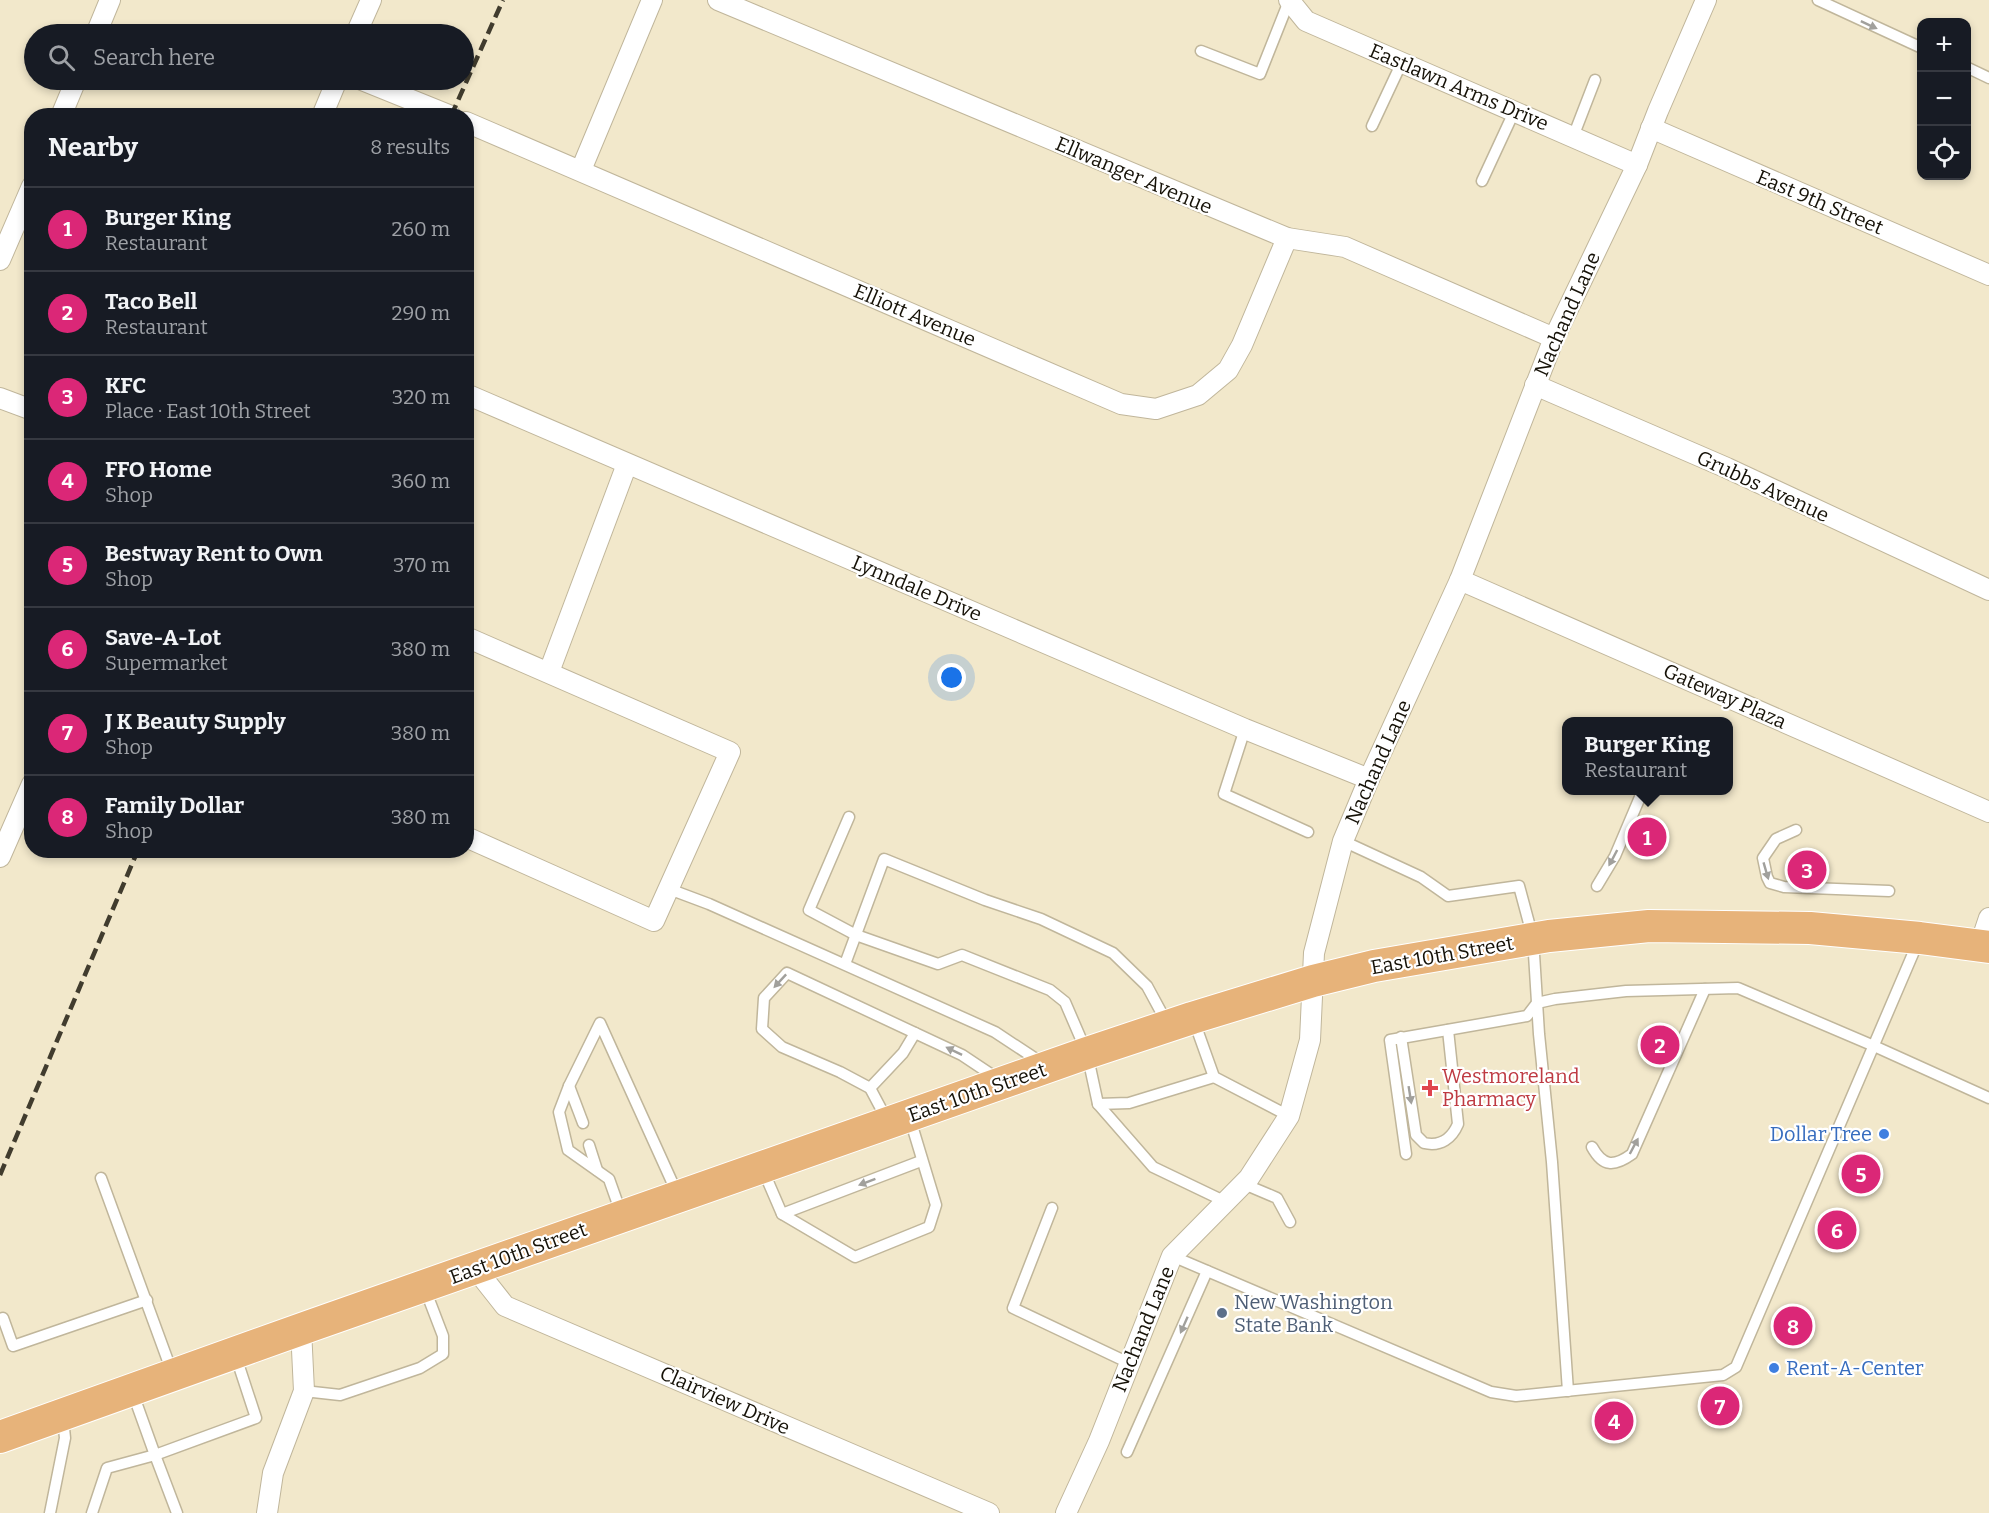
<!DOCTYPE html>
<html lang="en">
<head>
<meta charset="utf-8">
<style>
  :root { --surface:#171b24; --page:#242831; --text:#f1f3f6; --muted:#9ea1a6; --line:#363941; --accent:#db2777 }
  body { margin:0; font-family:Bitter,serif; background:var(--page); color:var(--text) }
  .controls { position:absolute; right:18px; top:18px; display:grid; overflow:hidden; border-radius:12px; box-shadow:0 3px 9px #0003 }
  .controls button { width:54px; height:54px; display:grid; place-items:center; padding:0; border:0; border-bottom:2px solid var(--line); background:var(--surface); color:var(--text); font:30px sans-serif }
  .you { position:absolute; left:952px; top:678px; width:21px; height:21px; margin:-15px; border:4px solid #fff; border-radius:50%; background:#1a73e8; box-shadow:0 0 0 9px #1a73e833 }
  .badge { display:grid; place-items:center; width:39px; height:39px; border-radius:50%; background:var(--accent); color:#fff; font-size:20px; font-weight:700 }
  .pin { position:absolute; translate:-50% -50%; border:3px solid #fff; box-shadow:0 2px 6px #0006 }
  .popup { position:absolute; left:1562px; top:717px; width:171px; height:78px; box-sizing:border-box; display:grid; place-content:center; border-radius:12px; background:var(--surface); filter:drop-shadow(0 2px 4px #0005); font-size:20px; white-space:nowrap; color:var(--muted) }
  .popup b { font-size:22px; color:var(--text) }
  .popup::after { content:''; position:absolute; left:50%; top:100%; margin-left:-12px; border:12px solid transparent; border-top-color:var(--surface) }
  .list { margin:0; padding:0; list-style:none }
  h2 { display:flex; justify-content:space-between; align-items:center; height:78px; margin:0; padding:0 24px; font-size:26px }
  h2 small { font-size:20px; font-weight:400; color:var(--muted) }
  .list li { display:grid; grid-template-columns:39px 1fr auto; gap:18px; align-items:center; box-sizing:border-box; height:84px; padding:0 24px; border-top:2px solid var(--line) }
  .list b { display:block; font-size:22px; white-space:nowrap }
  .list p { margin:0; font-size:20px; white-space:nowrap; color:var(--muted) }
  .list em { font-size:20px; font-style:normal; color:var(--muted) }
  .icon { flex:none; width:33px; height:33px; fill:none; stroke:currentColor; stroke-width:2; stroke-linecap:round; stroke-linejoin:round }
  .map { position:relative; flex:none; width:1989px; height:1513px; overflow:hidden }
  .search { position:absolute; background:var(--surface); box-shadow:0 3px 9px #0003; left:24px; top:24px; width:450px; height:66px; display:flex; align-items:center; gap:15px; box-sizing:border-box; padding:0 21px; border-radius:33px; color:var(--muted); font-size:22px }
  .panel { position:absolute; background:var(--surface); box-shadow:0 3px 9px #0003; left:24px; top:108px; width:450px; height:750px; border-radius:24px }
  .map>svg:first-child { display:block }
</style>
</head>
<body>
<div class="map">
<svg width="1989" height="1513" viewBox="0 0 1989 1513">
  <rect width="100%" height="100%" fill="#f2e8cb"/>
  <g fill="none" stroke-linecap="round" stroke-linejoin="round">
    <!-- lane casing -->
    <g stroke="#c0b69b" stroke-width="13">
      <g id="lane">
        <polyline points="1818,0 1922,48"/>
        <polyline points="1201,51 1260,74 1289,1"/>
        <polyline points="1966,67 1989,78"/>
        <polyline points="1372,126 1402,62"/>
        <polyline points="1573,137 1595,80"/>
        <polyline points="1482,181 1514,112"/>
        <polyline points="1245,729 1224,794 1308,832"/>
        <polyline points="849,817 809,910 856,935 938,964 962,955 1050,990 1065,1002 1087,1053 1098,1104 1153,1167 1224,1201"/>
        <polyline points="1796,830 1776,839 1763,858 1767,877 1770,883 1784,887 1889,891"/>
        <polyline points="1343,841 1421,877 1448,896 1519,886 1533,938 1539,1034 1552,1162 1568,1391"/>
        <polyline points="1597,886 1615,856 1643,790"/>
        <polyline points="669,889 709,904 995,1032 1042,1063"/>
        <polyline points="845,964 884,859 985,900 1041,919 1113,953 1147,986 1167,1023"/>
        <polyline points="1194,1021 1214,1077 1289,1116"/>
        <path d="M1401 1037 1416 1135 1424 1143C1441 1147 1452 1138 1458 1124L1448 1030"/>
        <polyline points="569,1086 583,1123"/>
        <polyline points="870,1088 903,1053 915,1033"/>
        <polyline points="1098,1104 1129,1103 1214,1077"/>
        <polyline points="887,1120 870,1088 840,1072 782,1047 762,1029 764,998 787,973 962,1055 998,1079"/>
        <polyline points="589,1145 597,1170"/>
        <path d="M1592 1147C1603 1167 1614 1167 1632 1154L1705 989"/>
        <polyline points="1406,1154 1390,1040 1527,1016 1537,1003 1555,999 1626,991 1738,988 1874,1046 1989,1098"/>
        <polyline points="763,1170 782,1214 855,1257 929,1227 936,1205 910,1119"/>
        <polyline points="101,1178 172,1372"/>
        <polyline points="1249,1178 1251,1187 1277,1198 1290,1222"/>
        <polyline points="1052,1208 1013,1308 1129,1363"/>
        <polyline points="621,1213 609,1179 568,1150 559,1112 569,1086 600,1023 677,1193"/>
        <polyline points="782,1214 921,1161"/>
        <polyline points="1172,1256 1491,1392 1516,1396 1723,1375 1736,1367 1918,942"/>
        <polyline points="0,1319 3,1318 13,1346 147,1300"/>
        <polyline points="132,1391 155,1455 256,1418 236,1357"/>
        <polyline points="304,1391 340,1395 420,1368 443,1354 443,1336 425,1289"/>
        <polyline points="1127,1452 1207,1271"/>
        <polyline points="50,1513 65,1438 63,1419"/>
        <polyline points="92,1513 107,1468 155,1455 177,1513"/>
      </g>
    </g>
    <!-- street casing -->
    <g stroke="#c0b69b" stroke-width="22">
      <g id="street">
        <polyline points="718,0 1287,238 1345,247 1554,338"/>
        <polyline points="1289,0 1306,21 1637,165"/>
        <polyline points="96,34 110,0"/>
        <polyline points="356,34 371,0"/>
        <polyline points="362,80 451,116"/>
        <polyline points="61,116 76,80"/>
        <polyline points="322,116 337,80"/>
        <polyline points="466,122 1121,404 1156,409 1198,395 1228,370 1242,345 1287,238"/>
        <polyline points="1651,128 1989,275"/>
        <polyline points="581,170 652,0"/>
        <polyline points="0,260 32,186"/>
        <polyline points="1535,385 1727,468 1989,590"/>
        <polyline points="466,394 1245,729 1369,779"/>
        <polyline points="0,398 32,410"/>
        <polyline points="1460,580 1989,812"/>
        <polyline points="466,637 730,752 654,921 466,837"/>
        <polyline points="549,672 627,464"/>
        <polyline points="0,857 32,784"/>
        <polyline points="1980,945 1989,918"/>
        <polyline points="475,1268 505,1306 989,1513"/>
        <polyline points="267,1513 273,1473 304,1391 301,1329"/>
        <polyline points="1066,1513 1099,1441 1172,1256 1249,1178 1289,1116 1310,1040 1314,953 1343,841 1369,779 1460,580 1554,338 1637,165 1658,111 1706,0"/>
      </g>
    </g>
    <!-- primary casing -->
    <g stroke="#fff" stroke-width="34">
      <polyline id="primary" points="0,1437 310,1326 1087,1053 1192,1018 1313,981 1374,966 1549,936 1649,926 1810,928 1920,938 1989,947"/>
    </g>
    <!-- lane -->
    <use href="#lane" stroke="#fff" stroke-width="10"/>
    <!-- street -->
    <use href="#street" stroke="#fff" stroke-width="20"/>
    <!-- primary -->
    <use href="#primary" stroke="#e7b37a" stroke-width="32"/>
    <!-- rail -->
    <g stroke="#413c2e" stroke-width="4.5" stroke-dasharray="12 6" stroke-linecap="butt">
      <polyline points="451,116 503,0"/>
      <polyline points="0,1175 138,850"/>
    </g>
  </g>
  <!-- one-way arrows -->
  <defs><path id="oneway-solid" d="M-6-.8H1V-3.2L6.5 0L1 3.2V.8H-6Z" transform="scale(1.5)"/></defs>
  <g fill="#a1a09c">
    <use href="#oneway-solid" transform="translate(1869 25) rotate(25)"/>
    <use href="#oneway-solid" transform="translate(1613 858) rotate(118)"/>
    <use href="#oneway-solid" transform="translate(1766 871) rotate(74)"/>
    <use href="#oneway-solid" transform="translate(780 981) rotate(133)"/>
    <use href="#oneway-solid" transform="translate(954 1051) rotate(-154)"/>
    <use href="#oneway-solid" transform="translate(1410 1095) rotate(81)"/>
    <use href="#oneway-solid" transform="translate(1634 1146) rotate(-62)"/>
    <use href="#oneway-solid" transform="translate(867 1182) rotate(159)"/>
    <use href="#oneway-solid" transform="translate(1184 1325) rotate(114)"/>
  </g>
  <!-- markers -->
  <path fill="#e0444e" stroke="#fff" stroke-width="2" d="M1427 1079h6v6h6v6h-6v6h-6v-6h-6v-6h6z"/>
  <g fill="#3f7fe0" stroke="#fff" stroke-width="2">
    <circle cx="1884" cy="1134" r="6"/>
    <circle cx="1774" cy="1368" r="6"/>
  </g>
  <circle fill="#5c6f8a" stroke="#fff" stroke-width="2" cx="1222" cy="1313" r="6"/>
  <g text-anchor="middle" stroke-width="4.5" stroke-linejoin="round" paint-order="stroke">
    <!-- street labels -->
    <g font-size="20" fill="#151107" stroke="#fff">
      <text transform="translate(1459 87) rotate(23)" y="7">Eastlawn Arms Drive</text>
      <text transform="translate(1134 175) rotate(23)" y="7">Ellwanger Avenue</text>
      <text transform="translate(1820 202) rotate(23)" y="7">East 9th Street</text>
      <text transform="translate(1567 314) rotate(-66)" y="7">Nachand Lane</text>
      <text transform="translate(915 315) rotate(23)" y="7">Elliott Avenue</text>
      <text transform="translate(1763 486) rotate(25)" y="7">Grubbs Avenue</text>
      <text transform="translate(917 588) rotate(23)" y="7">Lynndale Drive</text>
      <text transform="translate(1725 696) rotate(24)" y="7">Gateway Plaza</text>
      <text transform="translate(1378 762) rotate(-66)" y="7">Nachand Lane</text>
      <text transform="translate(1442 955) rotate(-10)" y="7">East 10th Street</text>
      <text transform="translate(977 1092) rotate(-19)" y="7">East 10th Street</text>
      <text transform="translate(518 1253) rotate(-20)" y="7">East 10th Street</text>
      <text transform="translate(1143 1329) rotate(-68)" y="7">Nachand Lane</text>
      <text transform="translate(725 1400) rotate(24)" y="7">Clairview Drive</text>
    </g>
    <!-- health labels -->
    <g font-size="20" fill="#be3a42" stroke="#fff" text-anchor="start">
      <text x="1442" y="1083">Westmoreland<tspan x="1442" dy="23">Pharmacy</tspan></text>
    </g>
    <!-- shop labels -->
    <g font-size="20" fill="#366cbe" stroke="#fff" text-anchor="end">
      <text x="1872" y="1141">Dollar Tree</text>
      <text x="1786" y="1375" text-anchor="start">Rent-A-Center</text>
    </g>
    <!-- service labels -->
    <g font-size="20" fill="#4e5e75" stroke="#fff" text-anchor="start">
      <text x="1234" y="1309">New Washington<tspan x="1234" dy="23">State Bank</tspan></text>
    </g>
  </g>
</svg>
<div class="controls">
<button>+</button>
<button>−</button>
<button><svg class="icon" aria-label="locate" viewBox="0 0 24 24"><circle cx="12" cy="12" r="6"/><path d="M12 2v4M12 18v4M2 12h4M18 12h4"/></svg></button>
</div>
<div class="you"></div>
<div class="pin badge" style="left:1647px;top:837px">1</div>
<div class="popup"><b>Burger King</b>Restaurant</div>
<div class="pin badge" style="left:1660px;top:1045px">2</div>
<div class="pin badge" style="left:1807px;top:870px">3</div>
<div class="pin badge" style="left:1614px;top:1421px">4</div>
<div class="pin badge" style="left:1861px;top:1174px">5</div>
<div class="pin badge" style="left:1837px;top:1230px">6</div>
<div class="pin badge" style="left:1720px;top:1406px">7</div>
<div class="pin badge" style="left:1793px;top:1326px">8</div>
<div class="search"><svg class="icon" aria-label="search" viewBox="0 0 24 24"><circle cx="10" cy="10" r="6"/><path d="M15 15l6 6"/></svg>Search here</div>
<section class="panel">
<h2>Nearby<small>8 results</small></h2>
<ul class="list">
<li><span class="badge">1</span><div><b>Burger King</b><p>Restaurant</p></div><em>260 m</em></li>
<li><span class="badge">2</span><div><b>Taco Bell</b><p>Restaurant</p></div><em>290 m</em></li>
<li><span class="badge">3</span><div><b>KFC</b><p>Place · East 10th Street</p></div><em>320 m</em></li>
<li><span class="badge">4</span><div><b>FFO Home</b><p>Shop</p></div><em>360 m</em></li>
<li><span class="badge">5</span><div><b>Bestway Rent to Own</b><p>Shop</p></div><em>370 m</em></li>
<li><span class="badge">6</span><div><b>Save-A-Lot</b><p>Supermarket</p></div><em>380 m</em></li>
<li><span class="badge">7</span><div><b>J K Beauty Supply</b><p>Shop</p></div><em>380 m</em></li>
<li><span class="badge">8</span><div><b>Family Dollar</b><p>Shop</p></div><em>380 m</em></li>
</ul>
</section>
</div>
</body>
</html>
